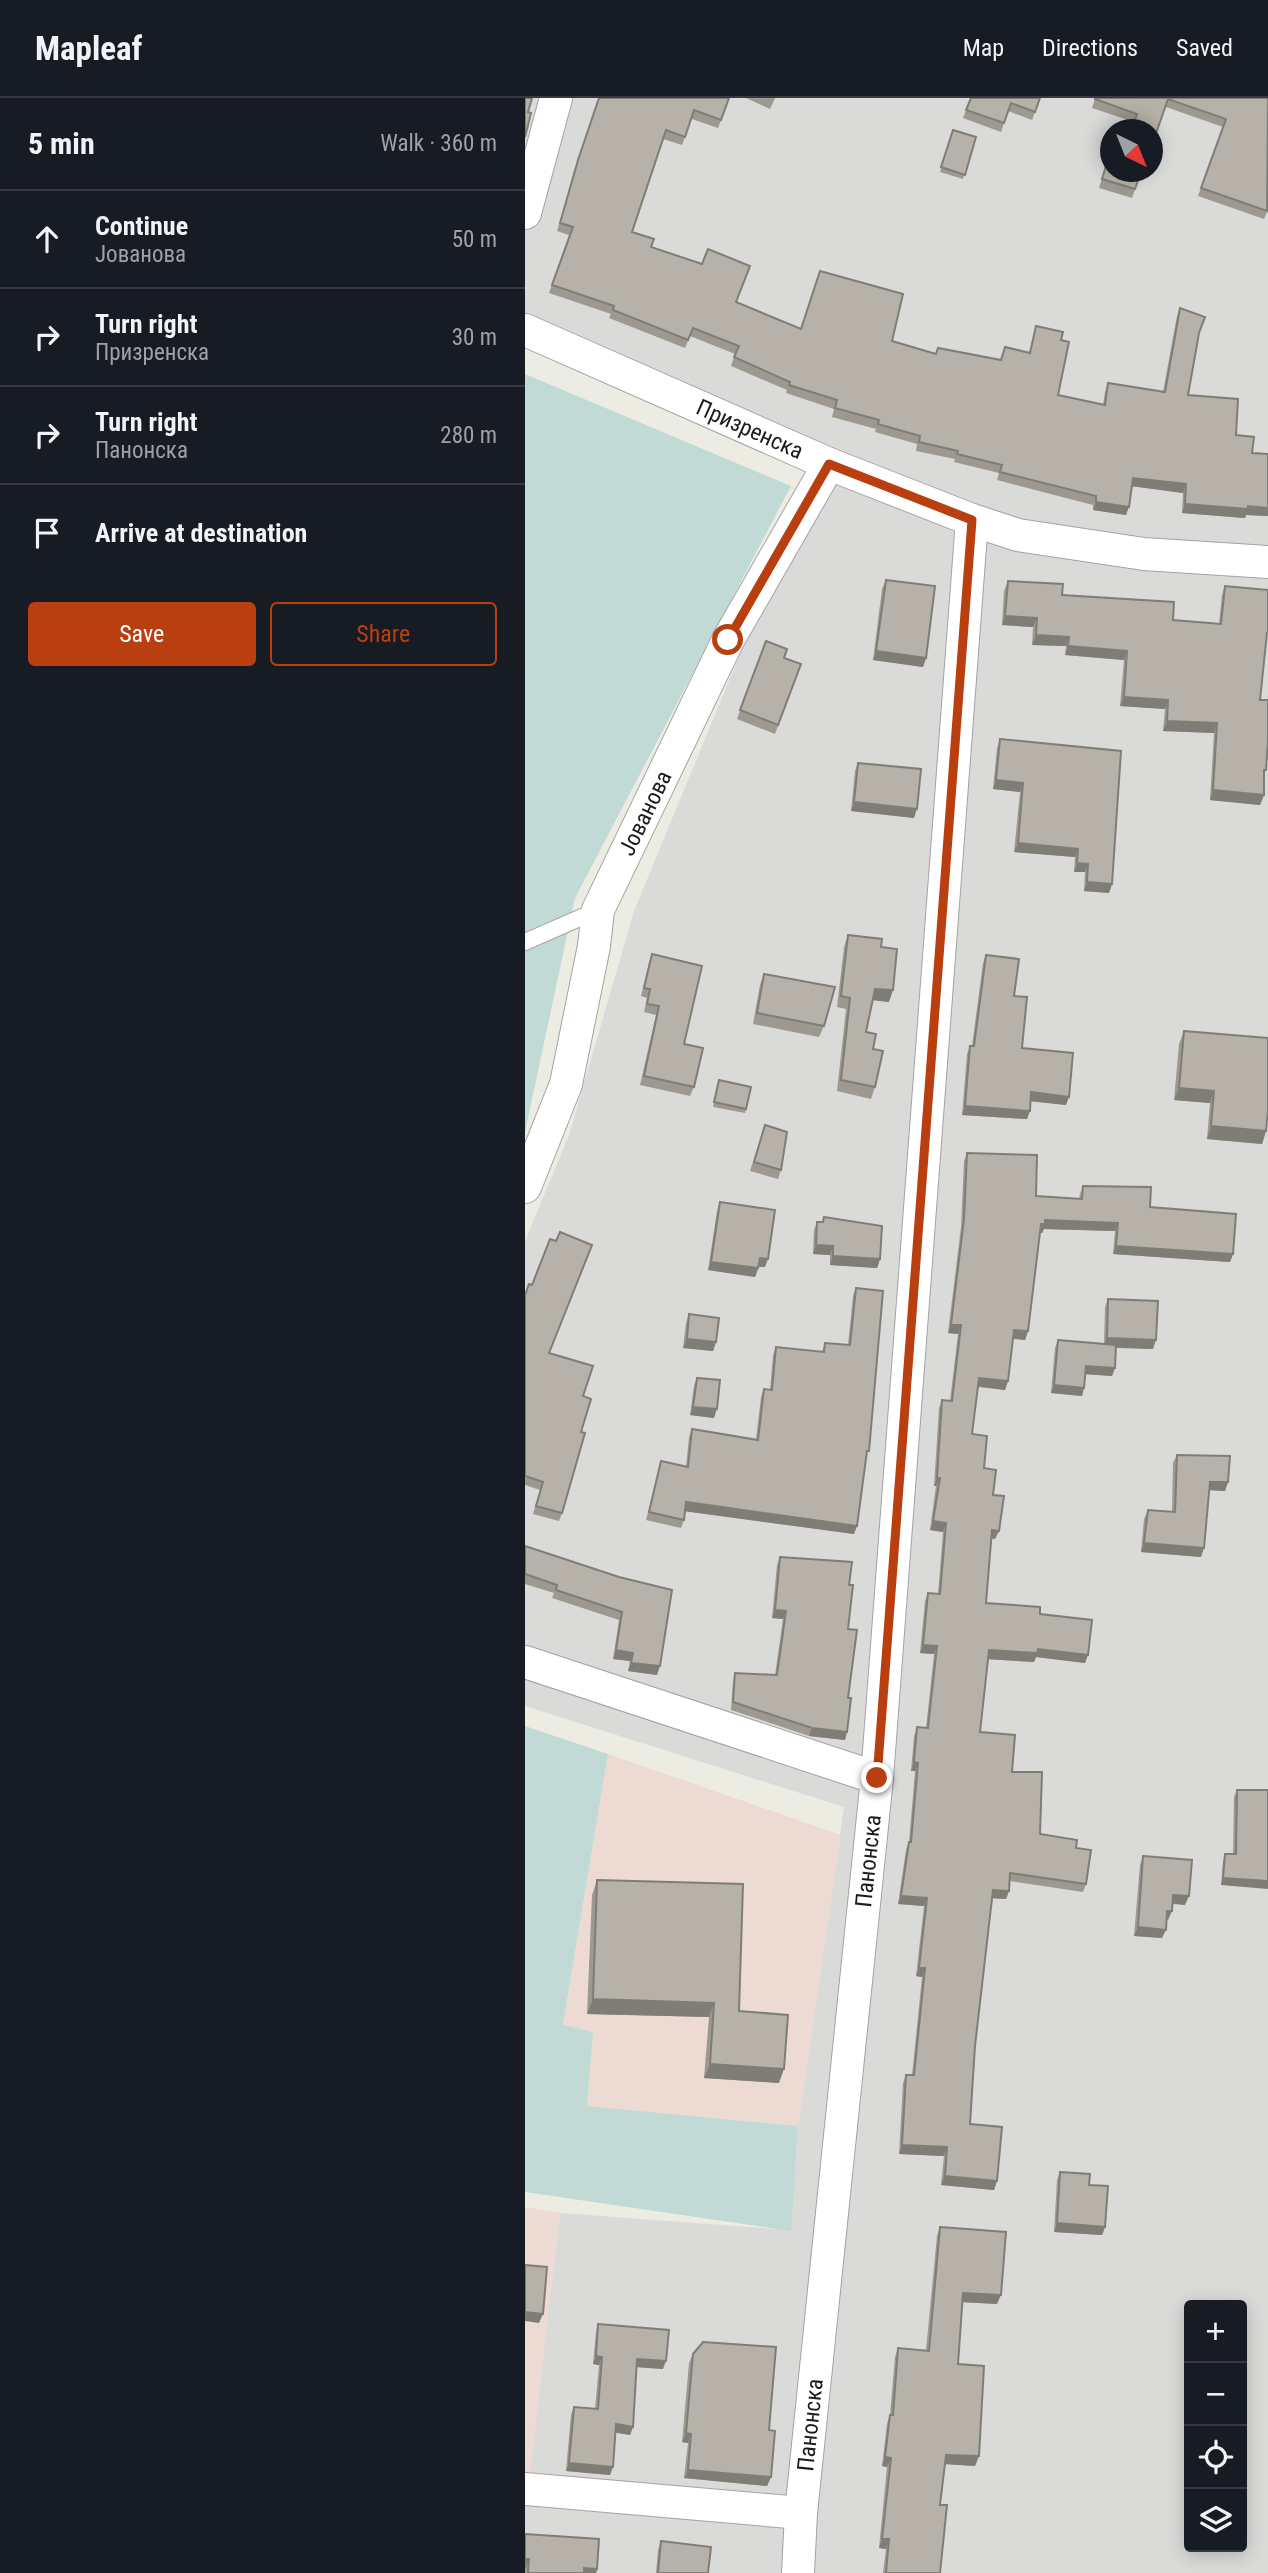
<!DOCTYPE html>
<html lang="en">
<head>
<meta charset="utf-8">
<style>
  :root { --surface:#171b24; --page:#242831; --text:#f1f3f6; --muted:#9ea1a6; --line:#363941; --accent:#b93e10 }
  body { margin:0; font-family:"Roboto Condensed",sans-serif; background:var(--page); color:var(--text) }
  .controls { position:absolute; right:21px; bottom:21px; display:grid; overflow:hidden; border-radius:7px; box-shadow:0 4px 18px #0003 }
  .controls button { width:63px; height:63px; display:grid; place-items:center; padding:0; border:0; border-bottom:2px solid var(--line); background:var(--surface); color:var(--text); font:35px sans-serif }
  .compass { position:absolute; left:575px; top:21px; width:63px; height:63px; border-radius:50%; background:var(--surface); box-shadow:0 4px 18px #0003; rotate:137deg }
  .stop { position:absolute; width:21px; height:21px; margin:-16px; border:5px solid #b93e10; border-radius:50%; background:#fff }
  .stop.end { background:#b93e10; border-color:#fff; box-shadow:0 2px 7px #0008 }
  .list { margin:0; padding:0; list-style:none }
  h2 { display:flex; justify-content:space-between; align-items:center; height:91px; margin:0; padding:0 28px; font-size:30px }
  h2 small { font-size:23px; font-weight:400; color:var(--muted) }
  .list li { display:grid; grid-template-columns:46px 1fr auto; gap:21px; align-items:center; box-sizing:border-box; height:98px; padding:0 28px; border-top:2px solid var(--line) }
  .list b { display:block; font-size:26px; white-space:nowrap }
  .list p { margin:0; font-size:23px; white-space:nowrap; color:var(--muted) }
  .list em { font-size:23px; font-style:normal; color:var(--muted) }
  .actions { display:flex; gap:14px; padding:21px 28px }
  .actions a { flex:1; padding:16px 0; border:2px solid var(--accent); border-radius:7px; text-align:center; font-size:24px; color:var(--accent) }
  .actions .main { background:var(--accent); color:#fff }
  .icon { flex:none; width:38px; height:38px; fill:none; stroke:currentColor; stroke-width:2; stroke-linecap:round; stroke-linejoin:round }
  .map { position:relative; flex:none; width:743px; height:2475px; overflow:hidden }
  header { display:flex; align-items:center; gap:42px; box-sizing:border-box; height:98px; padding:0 35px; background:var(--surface); border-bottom:2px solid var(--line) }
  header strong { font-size:33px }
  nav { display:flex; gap:38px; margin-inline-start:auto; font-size:24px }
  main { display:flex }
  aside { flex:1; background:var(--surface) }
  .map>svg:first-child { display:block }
</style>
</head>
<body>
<header>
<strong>Mapleaf</strong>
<nav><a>Map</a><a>Directions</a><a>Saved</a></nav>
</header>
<main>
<aside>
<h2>5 min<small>Walk · 360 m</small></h2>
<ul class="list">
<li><svg class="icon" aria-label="ahead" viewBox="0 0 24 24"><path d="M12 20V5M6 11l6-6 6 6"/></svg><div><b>Continue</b><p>Јованова</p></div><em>50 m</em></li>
<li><svg class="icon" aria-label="right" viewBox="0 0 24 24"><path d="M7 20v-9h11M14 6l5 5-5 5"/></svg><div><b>Turn right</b><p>Призренска</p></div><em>30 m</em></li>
<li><svg class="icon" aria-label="right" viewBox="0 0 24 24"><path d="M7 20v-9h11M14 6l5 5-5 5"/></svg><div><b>Turn right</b><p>Панонска</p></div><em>280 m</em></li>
<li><svg class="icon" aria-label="arrive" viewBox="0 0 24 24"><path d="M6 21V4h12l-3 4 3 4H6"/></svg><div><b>Arrive at destination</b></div></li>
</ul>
<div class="actions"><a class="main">Save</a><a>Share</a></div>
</aside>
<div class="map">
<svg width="743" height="2475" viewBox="0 0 743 2475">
  <rect width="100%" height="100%" fill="#edece3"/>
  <!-- residential -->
  <path fill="#dadad9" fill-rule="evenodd" d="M0 0H743V2475H0V2407L35 2115 265 2132 273 2028 319 1709 0 1608V1143L44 1037 109 813 297 357 0 222ZM586 32H628V74H586ZM664 2207H717V2449H664Z"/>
  <!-- commercial -->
  <g fill="#eddbd3">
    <polygon points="83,1656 316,1737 273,2028 62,2008 68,1934 38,1928"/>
    <polygon points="0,2109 35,2115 5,2376 0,2376"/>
  </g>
  <!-- wetland -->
  <g fill="#c1dad5">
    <polygon points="0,276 266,388 50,800 0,1034"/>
    <polygon points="0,1628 83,1656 38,1927 68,1934 62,2008 273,2028 266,2133 0,2094"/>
  </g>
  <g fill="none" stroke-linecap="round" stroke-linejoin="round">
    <!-- service casing -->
    <g stroke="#a3a3a3" stroke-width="18">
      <polyline id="service" points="0,844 73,812"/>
    </g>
    <!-- minor casing -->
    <g stroke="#a3a3a3" stroke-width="34">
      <g id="minor">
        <polyline points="0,115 31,0"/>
        <polyline points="0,232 304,366 447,422 493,437 619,456 743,464"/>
        <polyline points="0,1089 41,986 69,848 73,812 203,542 304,366"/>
        <polyline points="0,1564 352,1680"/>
        <polyline points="0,2391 276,2415"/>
        <polyline points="273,2475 276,2415 352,1680 447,422"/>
      </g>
    </g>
    <!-- service -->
    <use href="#service" stroke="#fff" stroke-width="16"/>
    <!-- minor -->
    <use href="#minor" stroke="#fff" stroke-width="32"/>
  </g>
  <!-- wall -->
  <g fill="#9d9991">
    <polygon points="74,0 204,0 193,30 167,21 157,47 138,41 107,134 126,149 211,204 276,231 367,243 410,256 413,250 476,262 480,249 504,255 511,228 536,242 533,297 578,307 580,294 583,285 638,294 652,218 655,210 674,236 663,297 711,337 727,355 743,356 743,418 721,417 720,420 657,415 658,395 607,388 601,417 568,412 568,407 472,382 474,375 429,364 430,361 391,353 392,346 350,334 351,331 307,319 309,311 261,295 262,292 206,268 210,256 165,238 160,250 84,220 86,216 24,195 44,137 32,133 50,71"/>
    <polygon points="221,0 250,0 245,11"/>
    <polygon points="446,0 515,0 507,22 483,13 476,34 438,20"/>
    <polygon points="570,0 743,0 743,111 739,121 673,98 698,29 641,9 609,24 567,10"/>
    <polygon points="428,32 451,39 438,81 415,74"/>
    <polygon points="582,64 616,74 607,100 574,90"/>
    <polygon points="361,482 401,560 398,569 348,562 357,491"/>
    <polygon points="483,483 648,522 694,526 697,497 700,488 741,545 735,602 739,678 739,697 735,707 685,702 689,635 638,633 640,611 595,608 599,562 540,557 541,548 507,547 508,529 477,527 479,493"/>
    <polygon points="241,543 259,560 276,566 250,636 212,621"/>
    <polygon points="475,641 587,786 584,795 559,793 560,774 549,774 550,759 489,754 495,694 468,691 472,650"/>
    <polygon points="333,665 389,720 326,713 330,673"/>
    <polygon points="323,837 356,849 364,904 348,902 341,934 348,951 350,989 346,1001 312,993 321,911 312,909 319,849"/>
    <polygon points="127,856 159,946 169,989 165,998 115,987 131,917 119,914 122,900 116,898 124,865"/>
    <polygon points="461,857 489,898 497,950 541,1007 506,1003 502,1021 437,1017 442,956 445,948 447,948 458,865"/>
    <polygon points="239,876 299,928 294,939 228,926 235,887"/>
    <polygon points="659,933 741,1033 737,1046 682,1041 685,1005 649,1002 654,946"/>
    <polygon points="194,982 221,1011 220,1015 188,1009"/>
    <polygon points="240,1027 256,1072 253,1081 225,1073"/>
    <polygon points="442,1055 511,1098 554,1101 555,1096 558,1088 625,1109 708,1156 705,1164 588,1156 590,1133 519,1131 517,1135 515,1135 503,1233 500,1242 488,1241 483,1283 480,1292 453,1289 447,1336 468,1397 470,1441 466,1440 461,1505 515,1516 560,1565 511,1559 509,1564 463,1561 455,1634 487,1674 515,1736 551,1750 561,1786 558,1794 485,1783 484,1793 481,1801 467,1800 450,1948 445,2026 472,2083 469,2092 416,2087 419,2058 374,2056 378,1985 381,1977 387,1977 397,1879 391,1878 399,1808 373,1806 381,1752 384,1744 390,1673 386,1673 389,1638 392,1629 401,1630 409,1556 395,1555 400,1503 403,1495 413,1496 418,1434 405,1432 411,1388 409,1388 414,1310 417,1302 425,1303 433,1236 423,1235 436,1129 439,1063"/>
    <polygon points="195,1104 240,1169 234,1169 230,1179 183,1172 192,1113"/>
    <polygon points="299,1119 355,1161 352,1170 305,1167 305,1157 288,1156 289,1132 292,1124 297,1124"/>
    <polygon points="331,1190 341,1361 329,1436 160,1413 159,1422 156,1430 121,1422 136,1363 161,1369 164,1339 167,1331 231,1341 236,1299 239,1291 245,1292 248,1257 251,1249 297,1254 300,1245 323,1247 328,1198"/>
    <polygon points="0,1197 24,1255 58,1298 37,1415 34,1423 8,1416 15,1392 0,1387"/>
    <polygon points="583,1201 628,1251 591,1250 590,1270 587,1278 561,1276 557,1298 526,1295 530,1250 533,1242 579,1246 580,1209"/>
    <polygon points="164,1216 191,1244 188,1253 158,1250 161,1225"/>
    <polygon points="172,1280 189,1320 165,1317 169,1288"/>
    <polygon points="652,1357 703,1384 700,1393 684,1392 676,1459 616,1454 619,1421 623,1412 647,1414 648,1365"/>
    <polygon points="0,1448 94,1479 132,1577 103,1573 105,1563 88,1561 94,1522 27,1500 29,1495 0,1486"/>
    <polygon points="255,1459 324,1487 323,1600 320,1642 284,1638 206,1612 208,1583 210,1575 250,1577 258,1521 247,1520 252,1467"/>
    <polygon points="712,1692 743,1759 696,1787 698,1763 700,1756 708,1756 709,1699"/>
    <polygon points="618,1758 660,1807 647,1806 643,1822 641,1822 637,1840 609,1838 615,1767"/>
    <polygon points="72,1782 214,1913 254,1985 179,1980 184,1919 62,1916 67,1797"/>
    <polygon points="535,2074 564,2087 580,2129 577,2137 529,2134 532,2082"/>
    <polygon points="415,2129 472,2206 437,2204 433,2266 454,2358 450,2368 420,2366 415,2407 415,2475 358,2475 361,2451 354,2450 362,2369 357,2368 362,2326 365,2317 370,2259 373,2250 401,2252 412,2138"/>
    <polygon points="73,2226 138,2271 112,2269 108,2329 105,2337 91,2335 85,2377 41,2373 46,2317 49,2309 70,2311 74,2267 68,2266 71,2234"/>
    <polygon points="168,2256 244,2332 246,2379 242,2388 159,2380 163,2345 157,2344 164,2265"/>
    <polygon points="0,2436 72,2471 71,2475 0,2475"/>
    <polygon points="136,2443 183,2475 131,2475 133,2452"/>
  </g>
  <!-- shaded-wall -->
  <g fill="#7f7d76">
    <polygon points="608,380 661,386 658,395 605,388"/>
    <polygon points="571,404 604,409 601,417 568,412"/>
    <polygon points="660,406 743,410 743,418 721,417 720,420 657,415"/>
    <polygon points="480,518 512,520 508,529 477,527"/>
    <polygon points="511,537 544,539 541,548 507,547"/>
    <polygon points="543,548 602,553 599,562 540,557"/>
    <polygon points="351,553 401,560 398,569 348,562"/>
    <polygon points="599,599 643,602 640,611 595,608"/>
    <polygon points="642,623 692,625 689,635 638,633"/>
    <polygon points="471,682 498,685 495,694 468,691"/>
    <polygon points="688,692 739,697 735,707 685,702"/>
    <polygon points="329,704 392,711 389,720 326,713"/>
    <polygon points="493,745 553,751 550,759 489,754"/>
    <polygon points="552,765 563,766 560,774 549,774"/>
    <polygon points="562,784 587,786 584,795 559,793"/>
    <polygon points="350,891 368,892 364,904 346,902"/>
    <polygon points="654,990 689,993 685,1005 649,1002"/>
    <polygon points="506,994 544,999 541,1007 503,1003"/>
    <polygon points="440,1008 505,1013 502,1021 437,1017"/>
    <polygon points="686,1028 741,1033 737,1046 682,1041"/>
    <polygon points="520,1122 593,1125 590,1133 519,1131 517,1135 513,1134 516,1126"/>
    <polygon points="291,1147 308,1148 305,1157 288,1156"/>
    <polygon points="591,1148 708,1156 705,1164 588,1156"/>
    <polygon points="308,1158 355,1161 352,1170 305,1167"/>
    <polygon points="235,1160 243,1161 240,1169 232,1168"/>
    <polygon points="186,1164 233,1170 230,1179 183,1172"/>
    <polygon points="426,1227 436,1227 433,1236 423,1235"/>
    <polygon points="489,1232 503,1233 500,1242 486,1240"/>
    <polygon points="582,1240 631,1242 628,1251 578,1249"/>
    <polygon points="162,1241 191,1244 188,1253 158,1250"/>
    <polygon points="561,1268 590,1270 587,1278 558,1276"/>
    <polygon points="454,1280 483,1283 480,1292 451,1288"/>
    <polygon points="529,1287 559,1290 557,1298 526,1295"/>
    <polygon points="168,1309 192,1311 189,1320 165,1317"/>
    <polygon points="412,1380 415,1380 411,1388 409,1388"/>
    <polygon points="685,1384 703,1384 700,1393 682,1392"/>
    <polygon points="161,1404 332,1428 329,1436 158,1413"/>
    <polygon points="408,1423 421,1425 418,1434 405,1432"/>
    <polygon points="467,1432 474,1433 470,1441 464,1440"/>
    <polygon points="619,1445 679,1450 676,1459 616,1454"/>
    <polygon points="250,1512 261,1513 258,1521 247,1520"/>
    <polygon points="398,1547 412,1548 409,1556 395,1555"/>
    <polygon points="513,1551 563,1557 560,1565 511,1559 509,1564 461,1561 464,1552"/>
    <polygon points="91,1552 108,1555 105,1563 88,1561"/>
    <polygon points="106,1565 135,1568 132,1577 103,1573"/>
    <polygon points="287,1630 322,1634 320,1642 284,1638"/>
    <polygon points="389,1664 393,1665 390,1673 386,1673"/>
    <polygon points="698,1780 743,1783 743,1791 696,1787"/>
    <polygon points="468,1792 484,1793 481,1801 465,1800"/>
    <polygon points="648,1797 664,1798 660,1807 645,1805"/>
    <polygon points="376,1798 402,1800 399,1808 373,1806"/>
    <polygon points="642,1813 647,1813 643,1822 639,1821"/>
    <polygon points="613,1829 641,1832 637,1840 609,1838"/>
    <polygon points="394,1870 400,1870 397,1879 391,1878"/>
    <polygon points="68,1901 189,1905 184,1919 62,1916"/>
    <polygon points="185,1966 259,1971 254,1985 179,1980"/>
    <polygon points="377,2047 422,2049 419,2058 374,2056"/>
    <polygon points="420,2078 472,2083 469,2092 416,2087"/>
    <polygon points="532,2125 580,2129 577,2137 529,2134"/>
    <polygon points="438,2195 476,2197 472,2206 435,2204"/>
    <polygon points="0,2214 18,2216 14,2225 0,2223"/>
    <polygon points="71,2258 77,2259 74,2267 68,2266"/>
    <polygon points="112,2261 141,2263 138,2271 109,2269"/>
    <polygon points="91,2326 108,2329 105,2337 89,2334"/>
    <polygon points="161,2335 166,2336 163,2345 157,2344"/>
    <polygon points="421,2357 454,2358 450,2368 418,2366"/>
    <polygon points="360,2359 366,2360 362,2369 357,2368"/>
    <polygon points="44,2365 88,2369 85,2377 41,2373"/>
    <polygon points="163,2372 246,2379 242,2388 159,2380"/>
    <polygon points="357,2441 364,2441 361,2451 354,2450"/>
    <polygon points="0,2461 4,2461 1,2470 0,2469"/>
    <polygon points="59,2470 72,2471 71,2475 57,2475"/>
  </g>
  <!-- building -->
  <g fill="#b6b2a9" stroke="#7f7d76" stroke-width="2">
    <polygon points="0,0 7,0 3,14 6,15 0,39"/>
    <polygon points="74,0 204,0 196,22 169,12 160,39 141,32 107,134 129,141 126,149 177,166 183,151 225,168 211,204 276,231 295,173 378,196 367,243 411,256 413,250 476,262 480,249 505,255 511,228 538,234 536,242 544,244 533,297 580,307 583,285 640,294 655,210 680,219 674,235 663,297 713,301 711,337 729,339 727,355 743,356 743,410 723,408 723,411 660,406 661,386 608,380 604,409 571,404 571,398 475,374 477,367 432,356 433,353 394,344 395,338 353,326 354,322 310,310 312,302 264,287 265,284 209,259 214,248 168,230 163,242 88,212 89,208 27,187 48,129 35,125 53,62"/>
    <polygon points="446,0 515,0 510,14 486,5 479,25 441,12"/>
    <polygon points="570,0 743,0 742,113 676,90 701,21 643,1 627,47 627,32 606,32 612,16 570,1"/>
    <polygon points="428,32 451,39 440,77 416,69"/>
    <polygon points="585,55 585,74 616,74 610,91 577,81"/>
    <polygon points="361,482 410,488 401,560 351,553"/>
    <polygon points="483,483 538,486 537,497 649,504 648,522 696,526 700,488 743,492 743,535 742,535 735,602 743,602 743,642 741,672 739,672 739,697 688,692 692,625 642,623 643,602 599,599 602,553 543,548 544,539 511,537 512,520 480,518"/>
    <polygon points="241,543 262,551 259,560 276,566 253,627 215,612"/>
    <polygon points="475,641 596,653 587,786 562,784 563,766 552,765 553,751 493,745 498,685 471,682"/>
    <polygon points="333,665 396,671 392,711 329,704"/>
    <polygon points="323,837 357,841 356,849 372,851 368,892 350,891 341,934 351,936 348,951 358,953 350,989 316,982 325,900 316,898"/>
    <polygon points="127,856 177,868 159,946 178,950 169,989 119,978 134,908 122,906 125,891 119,890"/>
    <polygon points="461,857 494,861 489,898 502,899 497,950 548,955 544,999 506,994 505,1013 440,1008 445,948 449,948"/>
    <polygon points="239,876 310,889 299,928 232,915"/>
    <polygon points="659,933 743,940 743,1013 741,1033 686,1028 689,993 654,990"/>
    <polygon points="194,982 226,989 221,1011 189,1004"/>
    <polygon points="240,1027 262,1034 256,1072 229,1064"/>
    <polygon points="442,1055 512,1057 511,1098 557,1101 558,1088 626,1089 625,1109 711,1116 708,1156 591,1148 593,1125 520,1122 520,1126 516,1126 503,1233 489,1232 483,1283 454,1280 447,1336 462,1338 459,1370 471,1372 468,1397 479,1398 474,1433 467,1432 461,1505 515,1509 515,1516 567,1522 563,1557 513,1551 512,1555 464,1552 455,1634 490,1637 487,1674 517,1674 515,1736 552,1742 551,1750 566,1752 561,1786 485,1775 484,1793 468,1792 450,1948 445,2026 477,2029 472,2083 420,2078 422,2049 377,2047 381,1977 389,1977 400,1870 394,1870 402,1800 376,1798 384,1744 386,1744 393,1665 389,1664 392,1629 403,1630 412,1548 398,1547 403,1495 415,1496 421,1425 408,1423 415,1380 412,1380 417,1302 427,1303 436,1227 426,1227 439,1121"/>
    <polygon points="195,1104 250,1112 243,1161 235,1160 233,1170 186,1164"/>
    <polygon points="299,1119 357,1128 355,1161 308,1158 308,1148 291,1147 292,1124 298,1124"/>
    <polygon points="35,1134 67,1147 24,1255 68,1268 58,1298 66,1301 56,1334 60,1335 37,1415 11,1408 18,1384 0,1378 0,1197 4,1186 7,1187 25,1141 31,1143"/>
    <polygon points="331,1190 358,1193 344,1353 342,1353 332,1428 161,1404 159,1422 124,1414 136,1363 163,1369 167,1331 233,1342 239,1291 247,1292 251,1249 299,1254 300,1245 325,1247"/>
    <polygon points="583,1201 633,1203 631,1242 582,1240"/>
    <polygon points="164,1216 194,1220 191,1244 162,1241"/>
    <polygon points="533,1242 591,1247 590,1270 561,1268 559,1290 529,1287"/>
    <polygon points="172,1280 195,1282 192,1311 168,1309"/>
    <polygon points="652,1357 705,1358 703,1384 685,1384 679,1450 619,1445 623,1412 650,1414"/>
    <polygon points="0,1448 94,1479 147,1492 135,1568 106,1565 108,1555 91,1552 97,1514 31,1492 32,1487 0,1476"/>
    <polygon points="255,1459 327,1464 324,1487 328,1487 323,1531 332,1532 323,1600 326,1600 322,1634 287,1630 208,1604 210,1575 252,1577 261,1513 250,1512"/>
    <polygon points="712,1692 743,1692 743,1783 698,1780 700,1756 711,1756"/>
    <polygon points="618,1758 667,1762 664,1798 648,1797 647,1813 642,1813 641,1832 613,1829"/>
    <polygon points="72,1782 218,1786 214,1913 263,1917 259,1971 185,1966 189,1905 68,1901"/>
    <polygon points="535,2074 565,2076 564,2087 583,2088 580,2129 532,2125"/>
    <polygon points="415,2129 481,2134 476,2197 438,2195 433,2266 459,2268 454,2358 421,2357 415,2407 422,2407 415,2475 361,2475 364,2441 357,2441 366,2360 360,2359 365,2317 368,2317 373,2250 404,2253"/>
    <polygon points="0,2167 22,2169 18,2216 0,2214"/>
    <polygon points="73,2226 144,2232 141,2263 112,2261 108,2329 91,2326 88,2369 44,2365 49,2309 73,2311 77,2259 71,2258"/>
    <polygon points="178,2244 251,2249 244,2332 250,2333 246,2379 163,2372 166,2336 161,2335 168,2256"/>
    <polygon points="0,2436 74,2441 72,2471 59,2470 59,2475 3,2475 4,2461 0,2461"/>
    <polygon points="136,2443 186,2449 183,2475 133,2475"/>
  </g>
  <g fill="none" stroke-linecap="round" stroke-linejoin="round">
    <!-- route -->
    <polyline stroke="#b93e10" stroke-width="9" points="203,542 304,366 447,422 352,1680"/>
  </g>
  <g text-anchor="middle" stroke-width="5" stroke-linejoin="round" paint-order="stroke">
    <!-- street labels -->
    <g font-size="23" fill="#1c1c1c" stroke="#fff">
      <text transform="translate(225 331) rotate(24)" y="8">Призренска</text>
      <text transform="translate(120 715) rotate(-64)" y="8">Јованова</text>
      <text transform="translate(343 1763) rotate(-84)" y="8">Панонска</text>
      <text transform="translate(285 2327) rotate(-84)" y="8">Панонска</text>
    </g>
  </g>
</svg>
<div class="controls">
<button>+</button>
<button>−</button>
<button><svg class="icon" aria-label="locate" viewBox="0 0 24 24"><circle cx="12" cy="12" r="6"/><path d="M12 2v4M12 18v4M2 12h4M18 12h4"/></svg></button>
<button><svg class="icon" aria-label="layers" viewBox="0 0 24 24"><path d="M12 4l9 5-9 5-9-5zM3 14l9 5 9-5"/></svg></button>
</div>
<svg class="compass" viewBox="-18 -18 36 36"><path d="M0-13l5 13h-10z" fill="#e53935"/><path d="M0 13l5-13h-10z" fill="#9ea1a6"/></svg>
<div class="stop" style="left:203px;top:542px"></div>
<div class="stop end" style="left:352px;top:1680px"></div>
</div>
</main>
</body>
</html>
